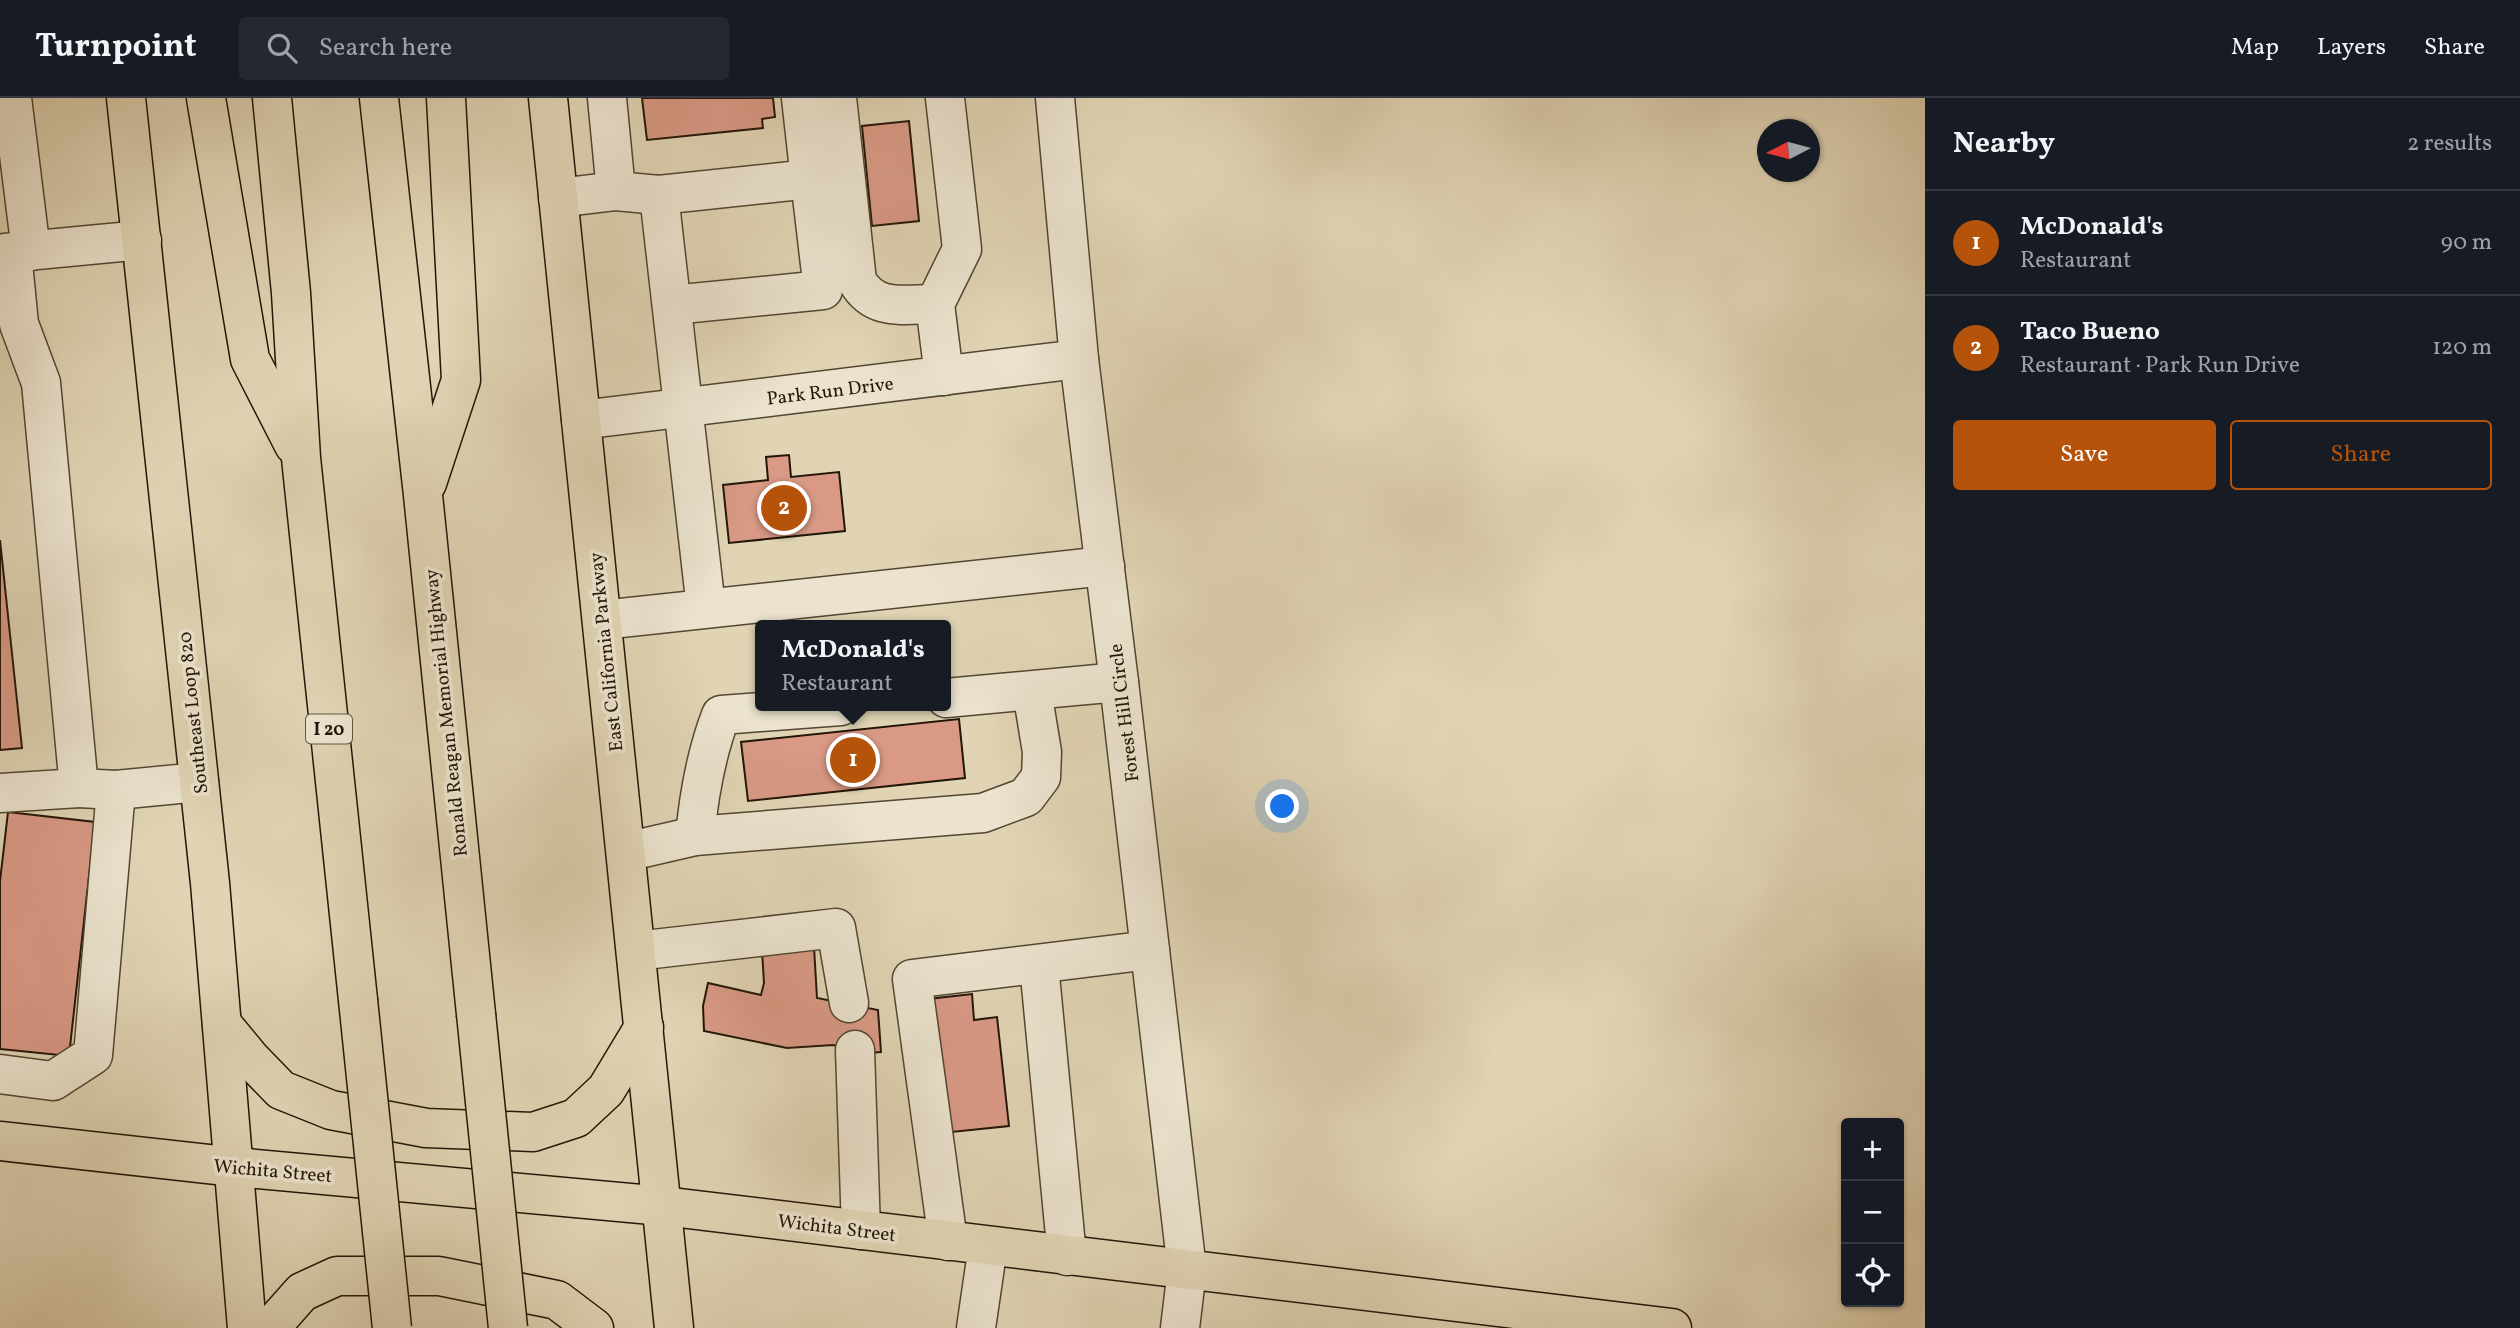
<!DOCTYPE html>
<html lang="en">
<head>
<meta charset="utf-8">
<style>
  :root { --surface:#171b24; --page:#242831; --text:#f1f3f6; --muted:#9ea1a6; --line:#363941; --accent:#b45309 }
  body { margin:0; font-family:Vollkorn,serif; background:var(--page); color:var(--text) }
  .controls { position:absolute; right:21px; bottom:21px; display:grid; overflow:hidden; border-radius:7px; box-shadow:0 2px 5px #0004 }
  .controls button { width:63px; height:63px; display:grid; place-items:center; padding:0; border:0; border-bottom:2px solid var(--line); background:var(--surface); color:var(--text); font:35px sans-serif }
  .compass { position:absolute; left:1757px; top:21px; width:63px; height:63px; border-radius:50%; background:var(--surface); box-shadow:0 2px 5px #0004; rotate:264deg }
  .you { position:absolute; left:1283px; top:709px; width:24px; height:24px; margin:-18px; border:5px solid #fff; border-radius:50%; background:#1a73e8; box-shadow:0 0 0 10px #1a73e833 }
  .badge { display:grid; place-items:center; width:46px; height:46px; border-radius:50%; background:var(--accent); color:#fff; font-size:23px; font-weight:700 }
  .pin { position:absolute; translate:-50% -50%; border:4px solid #fff; box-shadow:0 2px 7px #0006 }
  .popup { position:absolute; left:755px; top:522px; width:196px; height:91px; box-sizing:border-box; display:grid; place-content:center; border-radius:7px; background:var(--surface); filter:drop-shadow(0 2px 5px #0005); font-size:23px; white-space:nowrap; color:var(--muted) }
  .popup b { font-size:26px; color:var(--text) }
  .popup::after { content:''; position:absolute; left:50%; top:100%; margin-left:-14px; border:14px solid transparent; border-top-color:var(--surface) }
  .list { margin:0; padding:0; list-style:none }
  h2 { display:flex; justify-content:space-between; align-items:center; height:91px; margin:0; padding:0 28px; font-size:30px }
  h2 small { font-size:23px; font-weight:400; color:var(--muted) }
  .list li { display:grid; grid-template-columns:46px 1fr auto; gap:21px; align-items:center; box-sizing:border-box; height:105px; padding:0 28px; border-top:2px solid var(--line) }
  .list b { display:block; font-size:26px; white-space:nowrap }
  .list p { margin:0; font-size:23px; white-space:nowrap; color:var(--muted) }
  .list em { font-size:23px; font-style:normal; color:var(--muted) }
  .actions { display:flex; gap:14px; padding:21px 28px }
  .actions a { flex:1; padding:16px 0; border:2px solid var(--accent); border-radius:7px; text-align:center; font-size:24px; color:var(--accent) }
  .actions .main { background:var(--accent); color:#fff }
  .icon { flex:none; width:38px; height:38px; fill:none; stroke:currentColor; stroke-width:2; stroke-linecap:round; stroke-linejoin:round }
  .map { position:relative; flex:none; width:1925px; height:1230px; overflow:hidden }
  header { display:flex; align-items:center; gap:42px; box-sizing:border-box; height:98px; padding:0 35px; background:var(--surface); border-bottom:2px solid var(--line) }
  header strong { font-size:33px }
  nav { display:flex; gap:38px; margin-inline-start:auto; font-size:24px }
  .search { width:490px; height:63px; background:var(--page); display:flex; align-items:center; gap:18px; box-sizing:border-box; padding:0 24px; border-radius:7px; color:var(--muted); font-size:26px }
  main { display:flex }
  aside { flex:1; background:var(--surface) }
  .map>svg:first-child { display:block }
</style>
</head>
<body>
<header>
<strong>Turnpoint</strong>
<div class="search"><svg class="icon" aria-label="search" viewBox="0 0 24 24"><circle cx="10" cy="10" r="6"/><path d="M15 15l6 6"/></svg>Search here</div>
<nav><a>Map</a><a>Layers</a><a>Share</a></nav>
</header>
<main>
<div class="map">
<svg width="1925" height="1230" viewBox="0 0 1925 1230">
  <rect width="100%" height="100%" fill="#e0d4b4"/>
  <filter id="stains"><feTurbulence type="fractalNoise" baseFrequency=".00286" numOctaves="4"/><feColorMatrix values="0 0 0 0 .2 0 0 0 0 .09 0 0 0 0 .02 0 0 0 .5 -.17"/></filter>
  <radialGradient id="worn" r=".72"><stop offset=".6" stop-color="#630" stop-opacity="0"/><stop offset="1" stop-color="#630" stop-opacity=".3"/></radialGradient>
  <!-- building -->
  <g fill="#d99985" stroke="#221608" stroke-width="2">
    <polygon points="642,0 773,0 775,19 762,21 763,30 647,42"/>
    <polygon points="909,23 919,123 872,128 862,28"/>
    <polygon points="789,357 791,379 839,374 845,433 729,445 723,387 768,382 766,359"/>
    <polygon points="0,442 22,650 0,652"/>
    <polygon points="959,621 965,680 748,703 741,644"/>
    <polygon points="8,714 95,724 69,958 0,951 0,783"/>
    <polygon points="814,849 817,900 878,912 881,954 868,955 833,947 787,950 704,933 703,908 708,885 761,897 764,885 762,853"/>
    <polygon points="972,896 974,922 997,919 1009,1028 942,1035 928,901"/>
  </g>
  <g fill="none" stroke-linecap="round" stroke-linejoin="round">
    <!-- minor casing -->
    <g stroke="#524633" stroke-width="41">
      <g id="minor">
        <polyline points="12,0 31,153"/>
        <polyline points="607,0 616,93"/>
        <polyline points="801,0 810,81"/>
        <path d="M837 0 857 183C875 214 903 206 935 206"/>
        <polyline points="1055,0 1079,261 1119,584 1187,1172 1180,1230"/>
        <polyline points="558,100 616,93 659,97"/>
        <polyline points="5,155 142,142"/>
        <polyline points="12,155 19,226 41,285 79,690 116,692 199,684"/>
        <polyline points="672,207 823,192 810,81 659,97 706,510"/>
        <polyline points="944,278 935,206 962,151 945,0"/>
        <polyline points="581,322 1079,261"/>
        <polyline points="602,522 1105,468"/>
        <polyline points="946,600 1119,584"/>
        <polyline points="0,695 79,690"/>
        <path d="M695 738C699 696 706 656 721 617L841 608"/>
        <polyline points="626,754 695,738 983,715 1026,699 1041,679 1042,654 1032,593"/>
        <polyline points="636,853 836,830 849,905"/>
        <polyline points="1039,867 1067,1158"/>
        <polyline points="855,952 861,1132"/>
        <polyline points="0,976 53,983 93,957 116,692"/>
        <polyline points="948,1143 912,881 1150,852"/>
        <polyline points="976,1230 988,1148"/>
      </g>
    </g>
    <!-- major casing -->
    <g stroke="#221608" stroke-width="41">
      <g id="major">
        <polyline points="126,0 210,785 247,1230"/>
        <polyline points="548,0 674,1230"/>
        <polyline points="222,926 251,961 281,992 331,1012 426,1030 533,1034 576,1020 606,992 644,929"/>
        <polyline points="0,1043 235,1069 663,1108 1672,1230"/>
        <polyline points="270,1230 302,1194 337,1178 439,1178 557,1202 594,1230"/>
      </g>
    </g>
    <!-- highway casing -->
    <g stroke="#221608" stroke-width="41">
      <g id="highway">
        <polyline points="206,0 250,261 294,347"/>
        <polyline points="272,0 291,195 301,360 358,902"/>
        <polyline points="379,0 423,397 476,916"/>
        <polyline points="427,385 461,282 446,0"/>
      </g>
    </g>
    <!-- minor -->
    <use href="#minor" stroke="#ebe3ce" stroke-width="38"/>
    <!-- major -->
    <use href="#major" stroke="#e0d4b4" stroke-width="38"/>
    <!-- highway -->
    <use href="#highway" stroke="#e0d4b4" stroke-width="38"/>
    <!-- highway-bridge casing -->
    <g stroke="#221608" stroke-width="41" stroke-linecap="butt">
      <g id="highway-bridge">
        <polyline points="358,902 392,1230"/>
        <polyline points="476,916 508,1230"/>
      </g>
    </g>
    <!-- highway-bridge -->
    <use href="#highway-bridge" stroke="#e0d4b4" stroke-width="38"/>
  </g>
  <g text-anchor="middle" stroke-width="7" stroke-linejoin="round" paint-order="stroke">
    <!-- shield labels -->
    <rect fill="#ebe3ce" stroke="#5e5443" stroke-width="2" x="306" y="616.5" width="46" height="29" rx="5"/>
    <g font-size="18" font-weight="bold" fill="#221608">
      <text x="329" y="637">I 20</text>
    </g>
    <!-- street labels -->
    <g font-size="19" fill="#221608" stroke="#ebe3ce">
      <text transform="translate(830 292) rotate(-7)" y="7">Park Run Drive</text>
      <text transform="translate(605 554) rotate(-96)" y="7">East California Parkway</text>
      <text transform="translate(192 615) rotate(-96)" y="7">Southeast Loop 820</text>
      <text transform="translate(445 615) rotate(-96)" y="7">Ronald Reagan Memorial Highway</text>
      <text transform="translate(1123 615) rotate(-97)" y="7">Forest Hill Circle</text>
      <text transform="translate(273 1072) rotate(5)" y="7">Wichita Street</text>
      <text transform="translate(837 1129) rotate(7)" y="7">Wichita Street</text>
    </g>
  </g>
  <rect width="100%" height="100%" filter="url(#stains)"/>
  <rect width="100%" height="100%" fill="url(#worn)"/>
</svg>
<div class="controls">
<button>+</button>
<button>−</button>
<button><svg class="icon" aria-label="locate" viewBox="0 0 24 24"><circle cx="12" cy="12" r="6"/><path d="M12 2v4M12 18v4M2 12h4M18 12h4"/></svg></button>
</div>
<svg class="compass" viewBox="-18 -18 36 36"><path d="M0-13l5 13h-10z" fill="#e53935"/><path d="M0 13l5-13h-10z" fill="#9ea1a6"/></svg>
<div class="you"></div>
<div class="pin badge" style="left:853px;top:662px">1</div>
<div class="popup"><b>McDonald's</b>Restaurant</div>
<div class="pin badge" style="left:784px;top:410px">2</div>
</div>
<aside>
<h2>Nearby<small>2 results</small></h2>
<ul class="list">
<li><span class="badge">1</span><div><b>McDonald's</b><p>Restaurant</p></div><em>90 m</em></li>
<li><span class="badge">2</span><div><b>Taco Bueno</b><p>Restaurant · Park Run Drive</p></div><em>120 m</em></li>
</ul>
<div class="actions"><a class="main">Save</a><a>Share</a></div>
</aside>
</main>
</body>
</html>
